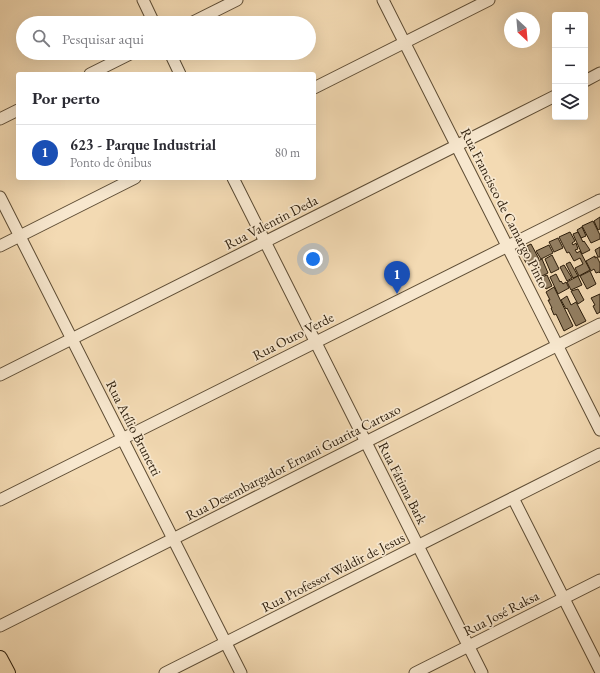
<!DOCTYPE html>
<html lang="pt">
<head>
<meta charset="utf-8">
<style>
  :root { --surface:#fff; --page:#f2f2f3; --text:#2b2b33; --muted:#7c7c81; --line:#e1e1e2; --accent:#8f2418 }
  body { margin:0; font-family:"EB Garamond",serif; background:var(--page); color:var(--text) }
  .controls { position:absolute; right:12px; top:12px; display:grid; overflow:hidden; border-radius:4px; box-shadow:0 4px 16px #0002 }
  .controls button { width:36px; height:36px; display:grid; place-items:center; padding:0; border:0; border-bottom:1px solid var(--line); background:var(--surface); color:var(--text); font:20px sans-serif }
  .compass { position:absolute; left:504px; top:12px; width:36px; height:36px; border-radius:50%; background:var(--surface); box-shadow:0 4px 16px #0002; rotate:154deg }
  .you { position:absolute; left:313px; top:259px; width:14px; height:14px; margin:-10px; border:3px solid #fff; border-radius:50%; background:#1a73e8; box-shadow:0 0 0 6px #1a73e833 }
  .badge { display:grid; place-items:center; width:26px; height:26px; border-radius:50%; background:var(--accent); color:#fff; font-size:13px; font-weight:700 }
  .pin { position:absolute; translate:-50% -33px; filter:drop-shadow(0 1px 2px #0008) }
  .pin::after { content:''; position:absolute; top:21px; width:14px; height:12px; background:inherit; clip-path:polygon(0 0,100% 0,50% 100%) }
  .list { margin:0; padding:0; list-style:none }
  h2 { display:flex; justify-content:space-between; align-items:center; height:52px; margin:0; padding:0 16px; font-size:17px }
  h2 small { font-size:13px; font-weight:400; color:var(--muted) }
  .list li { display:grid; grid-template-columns:26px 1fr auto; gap:12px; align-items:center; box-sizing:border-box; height:56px; padding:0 16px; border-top:1px solid var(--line) }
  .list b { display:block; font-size:15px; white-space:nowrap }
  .list p { margin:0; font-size:13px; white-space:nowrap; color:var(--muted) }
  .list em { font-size:13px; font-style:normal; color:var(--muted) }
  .icon { flex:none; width:22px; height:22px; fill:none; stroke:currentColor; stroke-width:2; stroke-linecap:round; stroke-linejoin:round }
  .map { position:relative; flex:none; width:600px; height:673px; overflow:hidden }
  .search { position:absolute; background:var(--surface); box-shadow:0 4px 16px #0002; left:16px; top:16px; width:300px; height:44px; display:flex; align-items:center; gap:10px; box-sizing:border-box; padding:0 14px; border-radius:22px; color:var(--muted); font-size:15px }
  .panel { position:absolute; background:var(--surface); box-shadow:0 4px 16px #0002; left:16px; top:72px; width:300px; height:108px; border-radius:4px }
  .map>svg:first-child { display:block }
</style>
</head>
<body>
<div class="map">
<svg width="600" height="673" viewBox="0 0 600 673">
  <rect width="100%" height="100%" fill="#f3dab3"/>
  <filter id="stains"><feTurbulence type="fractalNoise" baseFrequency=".005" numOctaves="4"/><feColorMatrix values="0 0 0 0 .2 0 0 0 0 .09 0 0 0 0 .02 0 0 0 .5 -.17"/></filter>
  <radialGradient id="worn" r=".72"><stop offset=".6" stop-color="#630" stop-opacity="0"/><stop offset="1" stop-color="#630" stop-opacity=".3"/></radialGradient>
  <!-- building -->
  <g fill="#937f62" stroke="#2b1c0a">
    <polygon points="600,217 600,229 598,230 594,221"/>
    <polygon points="593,221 600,235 600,239 591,243 582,226"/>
    <polygon points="582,227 586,236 581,238 577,230"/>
    <polygon points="570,232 575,241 572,243 573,245 576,243 578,249 575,250 577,253 580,251 590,270 579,276 575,268 583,264 580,258 574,261 569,252 567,253 559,237"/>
    <polygon points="578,232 583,242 584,241 590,250 582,254 573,234"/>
    <polygon points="558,238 563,248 554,252 549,242"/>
    <polygon points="531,244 539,259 526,263 522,255 530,252 527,246"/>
    <polygon points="549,245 553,253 541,259 536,251"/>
    <polygon points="600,247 600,257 598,257 595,250"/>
    <polygon points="552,255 559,269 551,273 545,259"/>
    <polygon points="595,256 595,258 597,257 600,263 600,273 599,272 596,273 594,269 591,271 586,261"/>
    <polygon points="542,259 548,273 540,277 533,263"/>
    <polygon points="570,262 578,276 573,278 566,264"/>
    <polygon points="564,265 572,278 567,281 560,267"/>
    <polygon points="590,271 596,284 587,289 580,276"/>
    <polygon points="556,274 560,282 561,281 563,284 566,282 569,288 558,294 550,277"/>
    <polygon points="547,275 552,286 546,289 541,280 543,279 542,277"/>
    <polygon points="578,276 582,285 571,290 567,282"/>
    <polygon points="554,287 573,326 564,331 556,314 554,315 551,308 552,308 548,300 550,300 546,292"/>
    <polygon points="578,289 584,300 578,304 571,291"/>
    <polygon points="600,294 600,312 597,314 593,306 595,305 591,298"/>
    <polygon points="567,296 571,305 576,302 586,321 576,326 567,308 566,309 561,300"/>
  </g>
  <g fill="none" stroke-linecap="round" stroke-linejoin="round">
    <!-- minor casing -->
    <g stroke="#5d4c34" stroke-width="13">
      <g id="minor">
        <polyline points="143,0 154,23"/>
        <polyline points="383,0 600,430"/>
        <polyline points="191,23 237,0"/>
        <polyline points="170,53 180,74"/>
        <polyline points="90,74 132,53"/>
        <polyline points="585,81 600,73"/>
        <polyline points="314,88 489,0"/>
        <polyline points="0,119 18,110"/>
        <polyline points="233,178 482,673"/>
        <polyline points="0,197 241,673"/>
        <polyline points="0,246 135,178"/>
        <polyline points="0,375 555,96"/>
        <polyline points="513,498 600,670"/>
        <polyline points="0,500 600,200"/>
        <polyline points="0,626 600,324"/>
        <polyline points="165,673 600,454"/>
        <polyline points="415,673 600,580"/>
      </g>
    </g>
    <!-- major casing -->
    <g stroke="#2b1c0a" stroke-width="16">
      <polyline id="major" points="0,658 8,673"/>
    </g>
    <!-- minor -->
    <use href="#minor" stroke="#f7e7ce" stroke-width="11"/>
    <!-- major -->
    <use href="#major" stroke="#f3dab3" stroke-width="14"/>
  </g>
  <g text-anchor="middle" stroke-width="3.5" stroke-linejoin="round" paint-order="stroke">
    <!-- street labels -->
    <g font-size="14" fill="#2b1c0a" stroke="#f7e7ce">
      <text transform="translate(505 208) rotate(63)" y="5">Rua Francisco de Camargo Pinto</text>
      <text transform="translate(271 222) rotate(-27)" y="5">Rua Valentin Deda</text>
      <text transform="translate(293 336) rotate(-27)" y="5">Rua Ouro Verde</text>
      <text transform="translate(134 428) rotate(63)" y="5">Rua Atílio Brunetti</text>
      <text transform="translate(293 462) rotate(-27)" y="5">Rua Desembargador Ernani Guarita Cartaxo</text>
      <text transform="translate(403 483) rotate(63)" y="5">Rua Fátima Bark</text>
      <text transform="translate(333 572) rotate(-27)" y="5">Rua Professor Waldir de Jesus</text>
      <text transform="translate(501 613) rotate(-27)" y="5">Rua José Raksa</text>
    </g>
  </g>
  <rect width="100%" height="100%" filter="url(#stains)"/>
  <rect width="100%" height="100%" fill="url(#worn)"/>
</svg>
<div class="controls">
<button>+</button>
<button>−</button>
<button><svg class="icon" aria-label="layers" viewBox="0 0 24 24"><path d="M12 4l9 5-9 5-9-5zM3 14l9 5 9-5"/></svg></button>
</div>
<svg class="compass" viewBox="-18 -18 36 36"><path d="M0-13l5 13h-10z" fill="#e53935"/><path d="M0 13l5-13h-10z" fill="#7c7c81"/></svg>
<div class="you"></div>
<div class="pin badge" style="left:397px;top:294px;background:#1a4fb4">1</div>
<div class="search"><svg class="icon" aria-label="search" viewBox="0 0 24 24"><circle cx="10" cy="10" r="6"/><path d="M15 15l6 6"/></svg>Pesquisar aqui</div>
<section class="panel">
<h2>Por perto<small></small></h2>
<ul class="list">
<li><span class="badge" style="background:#1a4fb4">1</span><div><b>623 - Parque Industrial</b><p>Ponto de ônibus</p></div><em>80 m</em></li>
</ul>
</section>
</div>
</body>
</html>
